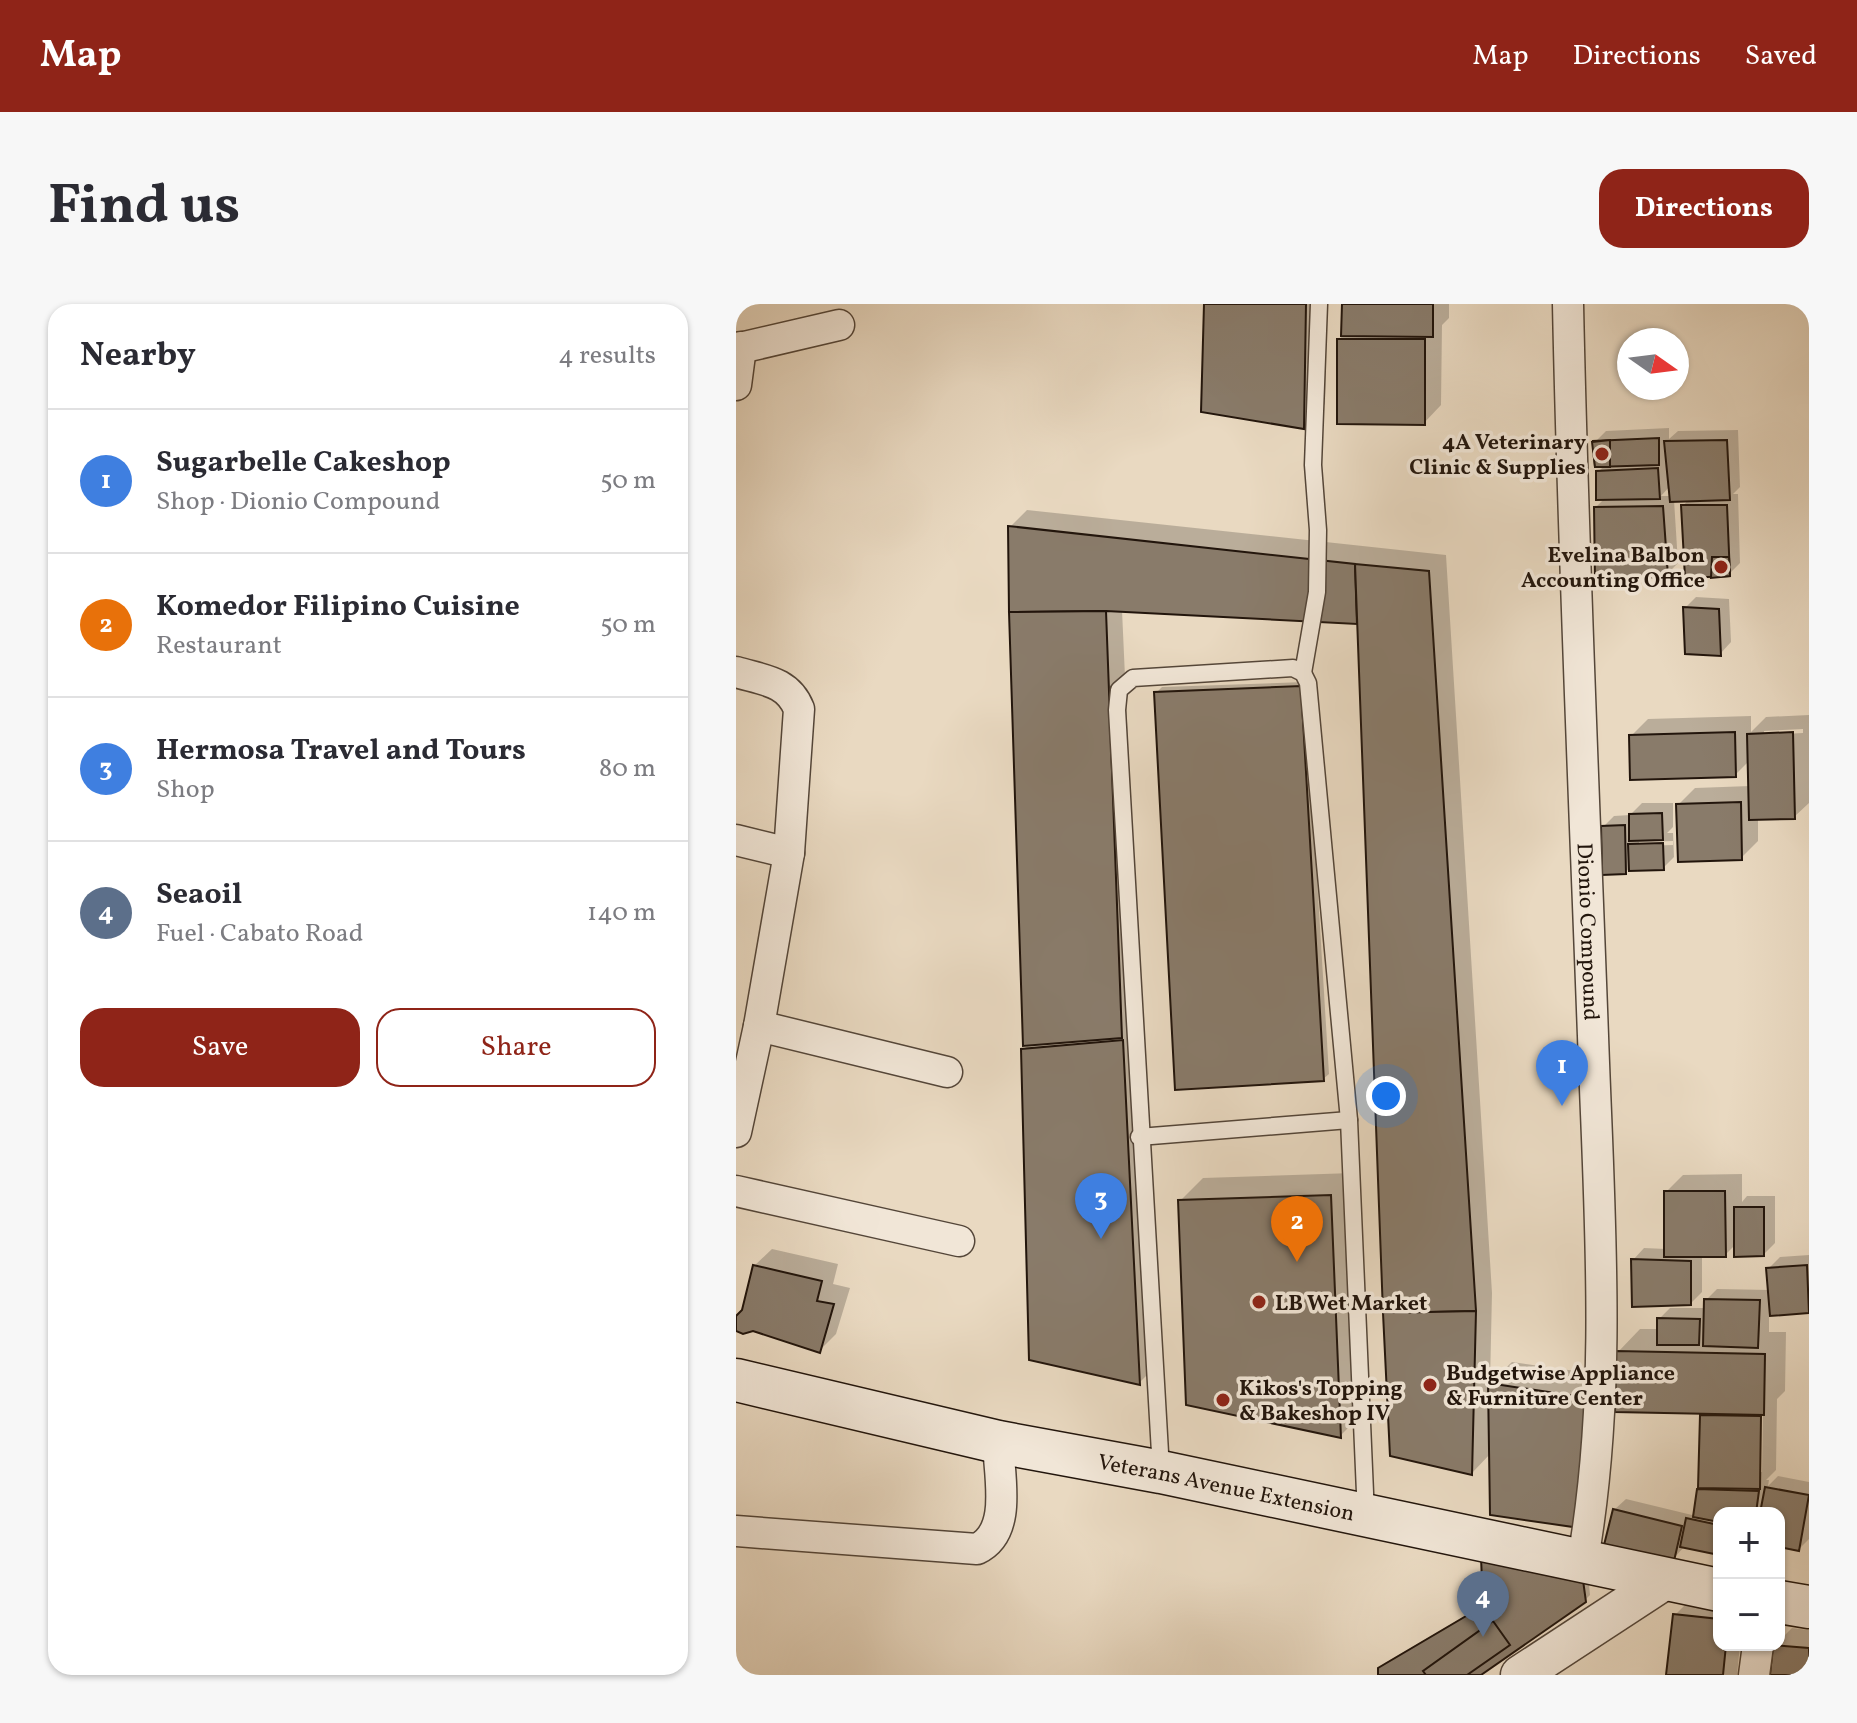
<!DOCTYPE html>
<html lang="en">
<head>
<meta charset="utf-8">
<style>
  :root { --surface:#fff; --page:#f7f7f7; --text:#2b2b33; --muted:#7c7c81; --line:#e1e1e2; --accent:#8f2418 }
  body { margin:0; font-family:Vollkorn,serif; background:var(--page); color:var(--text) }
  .controls { position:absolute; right:24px; bottom:24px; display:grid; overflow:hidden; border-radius:16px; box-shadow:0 2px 6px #0004 }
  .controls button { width:72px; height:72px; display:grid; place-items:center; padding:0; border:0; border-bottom:2px solid var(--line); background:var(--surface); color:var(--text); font:40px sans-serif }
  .compass { position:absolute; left:881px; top:24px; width:72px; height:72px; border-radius:50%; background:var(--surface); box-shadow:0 2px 6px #0004; rotate:104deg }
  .you { position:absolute; left:650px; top:792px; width:28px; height:28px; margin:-20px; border:6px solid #fff; border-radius:50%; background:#1a73e8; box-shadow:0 0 0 12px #1a73e833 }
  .badge { display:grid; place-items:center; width:52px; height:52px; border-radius:50%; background:var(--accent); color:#fff; font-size:26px; font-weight:700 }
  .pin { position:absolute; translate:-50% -66px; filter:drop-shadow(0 2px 4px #0008) }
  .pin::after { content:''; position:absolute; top:42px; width:28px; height:24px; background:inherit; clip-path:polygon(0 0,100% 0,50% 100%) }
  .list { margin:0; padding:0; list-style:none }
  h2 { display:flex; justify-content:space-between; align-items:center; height:104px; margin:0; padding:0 32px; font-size:34px }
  h2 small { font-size:26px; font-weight:400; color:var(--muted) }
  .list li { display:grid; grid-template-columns:52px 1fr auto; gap:24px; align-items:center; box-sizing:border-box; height:144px; padding:0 32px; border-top:2px solid var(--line) }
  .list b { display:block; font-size:30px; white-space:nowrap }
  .list p { margin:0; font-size:26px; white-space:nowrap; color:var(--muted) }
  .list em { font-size:26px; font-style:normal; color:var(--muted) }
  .actions { display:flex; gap:16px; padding:24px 32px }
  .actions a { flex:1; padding:18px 0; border:2px solid var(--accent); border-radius:24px; text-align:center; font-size:28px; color:var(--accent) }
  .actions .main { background:var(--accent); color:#fff }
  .map { position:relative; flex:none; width:1073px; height:1371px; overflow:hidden; border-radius:24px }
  header { display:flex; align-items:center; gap:48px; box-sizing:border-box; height:112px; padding:0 40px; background:var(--accent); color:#fff }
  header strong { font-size:38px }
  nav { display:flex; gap:44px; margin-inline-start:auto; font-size:28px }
  .intro { display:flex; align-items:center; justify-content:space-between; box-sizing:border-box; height:192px; padding:0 48px }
  h1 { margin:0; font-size:56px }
  .button { padding:20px 36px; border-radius:24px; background:var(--accent); color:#fff; font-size:28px; font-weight:700 }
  main { display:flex; gap:48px; padding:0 48px }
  aside { flex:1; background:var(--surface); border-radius:24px; box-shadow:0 2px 6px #0004 }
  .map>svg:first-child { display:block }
</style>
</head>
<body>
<header>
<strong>Map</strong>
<nav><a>Map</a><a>Directions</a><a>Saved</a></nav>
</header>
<div class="intro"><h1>Find us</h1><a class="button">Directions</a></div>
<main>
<aside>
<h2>Nearby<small>4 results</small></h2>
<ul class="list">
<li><span class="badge" style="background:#3f7fe0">1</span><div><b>Sugarbelle Cakeshop</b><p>Shop · Dionio Compound</p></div><em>50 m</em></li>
<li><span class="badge" style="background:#e8710a">2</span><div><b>Komedor Filipino Cuisine</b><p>Restaurant</p></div><em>50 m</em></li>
<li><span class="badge" style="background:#3f7fe0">3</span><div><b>Hermosa Travel and Tours</b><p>Shop</p></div><em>80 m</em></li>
<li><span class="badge" style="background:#5c6f8a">4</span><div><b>Seaoil</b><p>Fuel · Cabato Road</p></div><em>140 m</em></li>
</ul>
<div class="actions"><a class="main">Save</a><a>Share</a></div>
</aside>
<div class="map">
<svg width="1073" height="1371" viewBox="0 0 1073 1371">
  <rect width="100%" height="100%" fill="#e9d9c1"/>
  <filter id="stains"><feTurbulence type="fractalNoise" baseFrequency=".0025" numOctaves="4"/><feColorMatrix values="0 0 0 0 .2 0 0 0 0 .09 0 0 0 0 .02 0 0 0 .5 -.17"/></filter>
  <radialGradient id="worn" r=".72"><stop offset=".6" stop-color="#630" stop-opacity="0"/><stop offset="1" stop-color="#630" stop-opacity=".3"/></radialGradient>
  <!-- shadow -->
  <g fill="#0003" fill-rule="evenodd">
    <polygon points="470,0 591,0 589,100 567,123"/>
    <polygon points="608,0 713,0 713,14 706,21 705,101 688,119 603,35 608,31"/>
    <path d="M933 124V135L942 127 1002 126 1004 183 997 190H1002L1004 259 993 270 947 202 953 195 938 196 942 259 931 270 860 203 869 194 862 168 869 161 859 138 870 127ZM934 182 935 192H925Z"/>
    <polygon points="291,206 710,251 756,989 754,1079 776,1058 875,1072 866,1200 755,1149 736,1169 623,318 386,306 420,1062 403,1079 287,746 293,740 274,223"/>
    <polygon points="960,293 993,295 995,338 984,350 949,304"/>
    <polygon points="569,378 593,770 587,775 421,388 426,383"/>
    <path d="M1073 411V499L1058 513 1022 514V537L1005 554 942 501 959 484 1014 482V456L999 471 895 432 912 415 1015 412V428L1030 413ZM1067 425V429L1028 431V427Z"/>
    <path d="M906 499H937V523L931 529H937L938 553 927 564 893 565 889 568 867 523 878 512 894 511ZM937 537V541L903 542V538Z"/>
    <polygon points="617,869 627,1109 604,1132 444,897 467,874"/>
    <polygon points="1006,870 1006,898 1011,892 1039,892 1039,939 1028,950 1000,940 989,951 966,951 966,988 955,999 897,956 908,944 930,945 930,888 947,871"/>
    <polygon points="36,945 102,960 97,980 114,984 100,1030 83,1047 17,1025 0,1024 18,962"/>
    <path d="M1073 951V1007L1033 1010V1028H1050L1049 1087 1041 1095 1040 1166 1030 1176H1033L1032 1182 1042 1172 1073 1178V1235L1063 1245 1043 1241V1209H983V1249L949 1242 937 1255 878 1206 890 1195 956 1211 960 1207 967 1182 966 1111 969 1108 882 1048 904 1025H923V1015L934 1004H969L970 996 981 985 1034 986 1032 965 1044 953ZM1023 1102H1027L1026 1168H1022Z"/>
    <polygon points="852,1271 854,1291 849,1296 741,1371 644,1371 644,1365 649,1359 748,1301"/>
    <polygon points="956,1294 983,1297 983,1341 1004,1341 1001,1371 932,1371 939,1311"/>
    <polygon points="1056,1324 1073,1326 1073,1371 1036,1371 1039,1341"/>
  </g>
  <!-- building -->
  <g fill="#897b6a" stroke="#22150c" stroke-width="2">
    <polygon points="468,0 570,0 568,125 465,108"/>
    <polygon points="606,0 697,0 697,33 605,32"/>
    <polygon points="601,35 689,35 689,121 601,120"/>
    <polygon points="923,134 923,161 859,163 857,137"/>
    <polygon points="874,136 874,163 859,163 856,138"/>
    <polygon points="991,136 994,196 934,198 928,137"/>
    <polygon points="922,164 924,195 860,196 860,167"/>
    <polygon points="945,201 991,201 994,272 949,274"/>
    <polygon points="927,202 932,272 859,278 858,203"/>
    <polygon points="272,222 619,260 621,320 370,307 273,308"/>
    <polygon points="976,253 993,253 994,272 975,274"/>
    <polygon points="619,260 693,267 740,1007 647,1009"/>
    <polygon points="947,303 983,305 985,352 949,350"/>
    <polygon points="370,307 386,734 287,742 273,308"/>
    <polygon points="565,382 588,777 439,786 418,388"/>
    <polygon points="999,428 1000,473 894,476 893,431"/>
    <polygon points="1057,428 1059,515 1013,516 1011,430"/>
    <polygon points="1005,498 1006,556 942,558 940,500"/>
    <polygon points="926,509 927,536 893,537 893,510"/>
    <polygon points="889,521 890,570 866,571 865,522"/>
    <polygon points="927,539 928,566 893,567 892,540"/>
    <polygon points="387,736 404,1081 293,1056 285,745"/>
    <polygon points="928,887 989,887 990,953 928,953"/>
    <polygon points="595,891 605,1134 450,1101 442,896"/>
    <polygon points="998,903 1028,903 1028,952 998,953"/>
    <polygon points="895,955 955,957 955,1001 896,1003"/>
    <polygon points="17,961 86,977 81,997 98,1000 84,1049 17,1027 7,1030 0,1027 0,1012 6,1006"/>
    <polygon points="1071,961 1073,1009 1034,1012 1030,964"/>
    <polygon points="968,995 1024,996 1022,1044 967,1042"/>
    <polygon points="740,1007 736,1171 654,1152 647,1009"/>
    <polygon points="921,1014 964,1015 963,1041 921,1041"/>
    <polygon points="880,1047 1029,1050 1028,1111 879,1108"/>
    <polygon points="752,1079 853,1094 844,1224 754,1211"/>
    <polygon points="964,1111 1025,1112 1024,1185 962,1184"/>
    <polygon points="1029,1183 1073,1191 1063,1247 1043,1243 1043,1209 1024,1209"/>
    <polygon points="961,1185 1023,1187 1020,1209 983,1209 983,1218 957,1213"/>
    <polygon points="877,1205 946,1222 938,1257 868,1241"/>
    <polygon points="950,1214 983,1221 983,1251 944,1243"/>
    <polygon points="745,1253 847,1276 850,1298 745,1371 642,1371 642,1364 747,1302"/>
    <polygon points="937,1310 983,1315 983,1341 990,1341 987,1371 930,1371"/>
    <polygon points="757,1317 774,1341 731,1371 690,1371 687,1367"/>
    <polygon points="1037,1341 1073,1344 1073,1371 1034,1371"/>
  </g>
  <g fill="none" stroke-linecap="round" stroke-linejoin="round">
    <!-- service casing -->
    <g stroke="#544639" stroke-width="19">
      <g id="service">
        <polyline points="567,369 581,288 582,226 577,161 583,0"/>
        <polyline points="403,833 613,816"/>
        <polyline points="425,1166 381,406 383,386 397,374 557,364 567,369 572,379 613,816 630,1212"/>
      </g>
    </g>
    <!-- minor casing -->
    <g stroke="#544639" stroke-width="33">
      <g id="minor">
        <path id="s1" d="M832 0C837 244 848 488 857 732 863 906 877 1083 847 1255"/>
        <polyline points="0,45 103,21"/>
        <polyline points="0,81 5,43"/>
        <path d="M0 368C27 376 52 377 63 405L53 549 23 722 0 828"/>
        <polyline points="0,536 53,549"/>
        <polyline points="23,722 211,768"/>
        <polyline points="0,887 223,937"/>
        <path d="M0 1227 241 1245C277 1228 263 1172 262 1138"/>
        <polyline points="1018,1371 1022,1341"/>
      </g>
    </g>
    <!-- tertiary casing -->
    <g stroke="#544639" stroke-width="41">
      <polyline id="tertiary" points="784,1371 929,1276"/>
    </g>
    <!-- secondary casing -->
    <g stroke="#22150c" stroke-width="45">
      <g id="secondary">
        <path id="s2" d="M0 1076 262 1138 425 1168 983 1286"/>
        <polyline points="1043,1298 1073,1303"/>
      </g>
    </g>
    <!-- service -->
    <use href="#service" stroke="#f1e6d7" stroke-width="16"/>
    <!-- minor -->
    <use href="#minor" stroke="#f1e6d7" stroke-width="30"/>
    <!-- tertiary -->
    <use href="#tertiary" stroke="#f1e6d7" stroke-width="38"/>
    <!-- secondary -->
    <use href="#secondary" stroke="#f1e6d7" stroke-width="42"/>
  </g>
  <!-- markers -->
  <g fill="#8f2418" stroke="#f1e6d7" stroke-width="3">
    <circle cx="866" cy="150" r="8"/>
    <circle cx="985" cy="263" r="8"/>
    <circle cx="523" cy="998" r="8"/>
    <circle cx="694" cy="1081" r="8"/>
    <circle cx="487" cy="1096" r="8"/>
  </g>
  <g text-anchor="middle" stroke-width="7" stroke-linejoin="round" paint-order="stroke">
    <!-- poi labels -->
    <g font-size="22" font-weight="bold" fill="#22150c" stroke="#f1e6d7" text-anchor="start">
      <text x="850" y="145" text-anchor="end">4A Veterinary<tspan x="850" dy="25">Clinic &amp; Supplies</tspan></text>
      <text x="969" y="258" text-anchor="end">Evelina Balbon<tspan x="969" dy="25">Accounting Office</tspan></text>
      <text x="539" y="1006">LB Wet Market</text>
      <text x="710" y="1076">Budgetwise Appliance<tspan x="710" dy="25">&amp; Furniture Center</tspan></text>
      <text x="503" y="1091">Kikos's Topping<tspan x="503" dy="25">&amp; Bakeshop IV</tspan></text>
    </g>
    <!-- street labels -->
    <g font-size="22" fill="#22150c" stroke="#f1e6d7">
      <text dy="8" stroke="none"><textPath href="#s1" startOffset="628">Dionio Compound</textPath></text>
      <text dy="8" stroke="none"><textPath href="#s2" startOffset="502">Veterans Avenue Extension</textPath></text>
    </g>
  </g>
  <rect width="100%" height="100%" filter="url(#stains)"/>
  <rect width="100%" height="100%" fill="url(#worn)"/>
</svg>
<div class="controls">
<button>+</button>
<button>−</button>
</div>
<svg class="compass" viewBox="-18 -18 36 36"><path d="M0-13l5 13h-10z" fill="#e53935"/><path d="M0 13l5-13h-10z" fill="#7c7c81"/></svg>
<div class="you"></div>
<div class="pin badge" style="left:826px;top:802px;background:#3f7fe0">1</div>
<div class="pin badge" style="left:561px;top:958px;background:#e8710a">2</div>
<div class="pin badge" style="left:365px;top:935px;background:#3f7fe0">3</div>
<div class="pin badge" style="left:747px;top:1333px;background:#5c6f8a">4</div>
</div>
</main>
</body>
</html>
